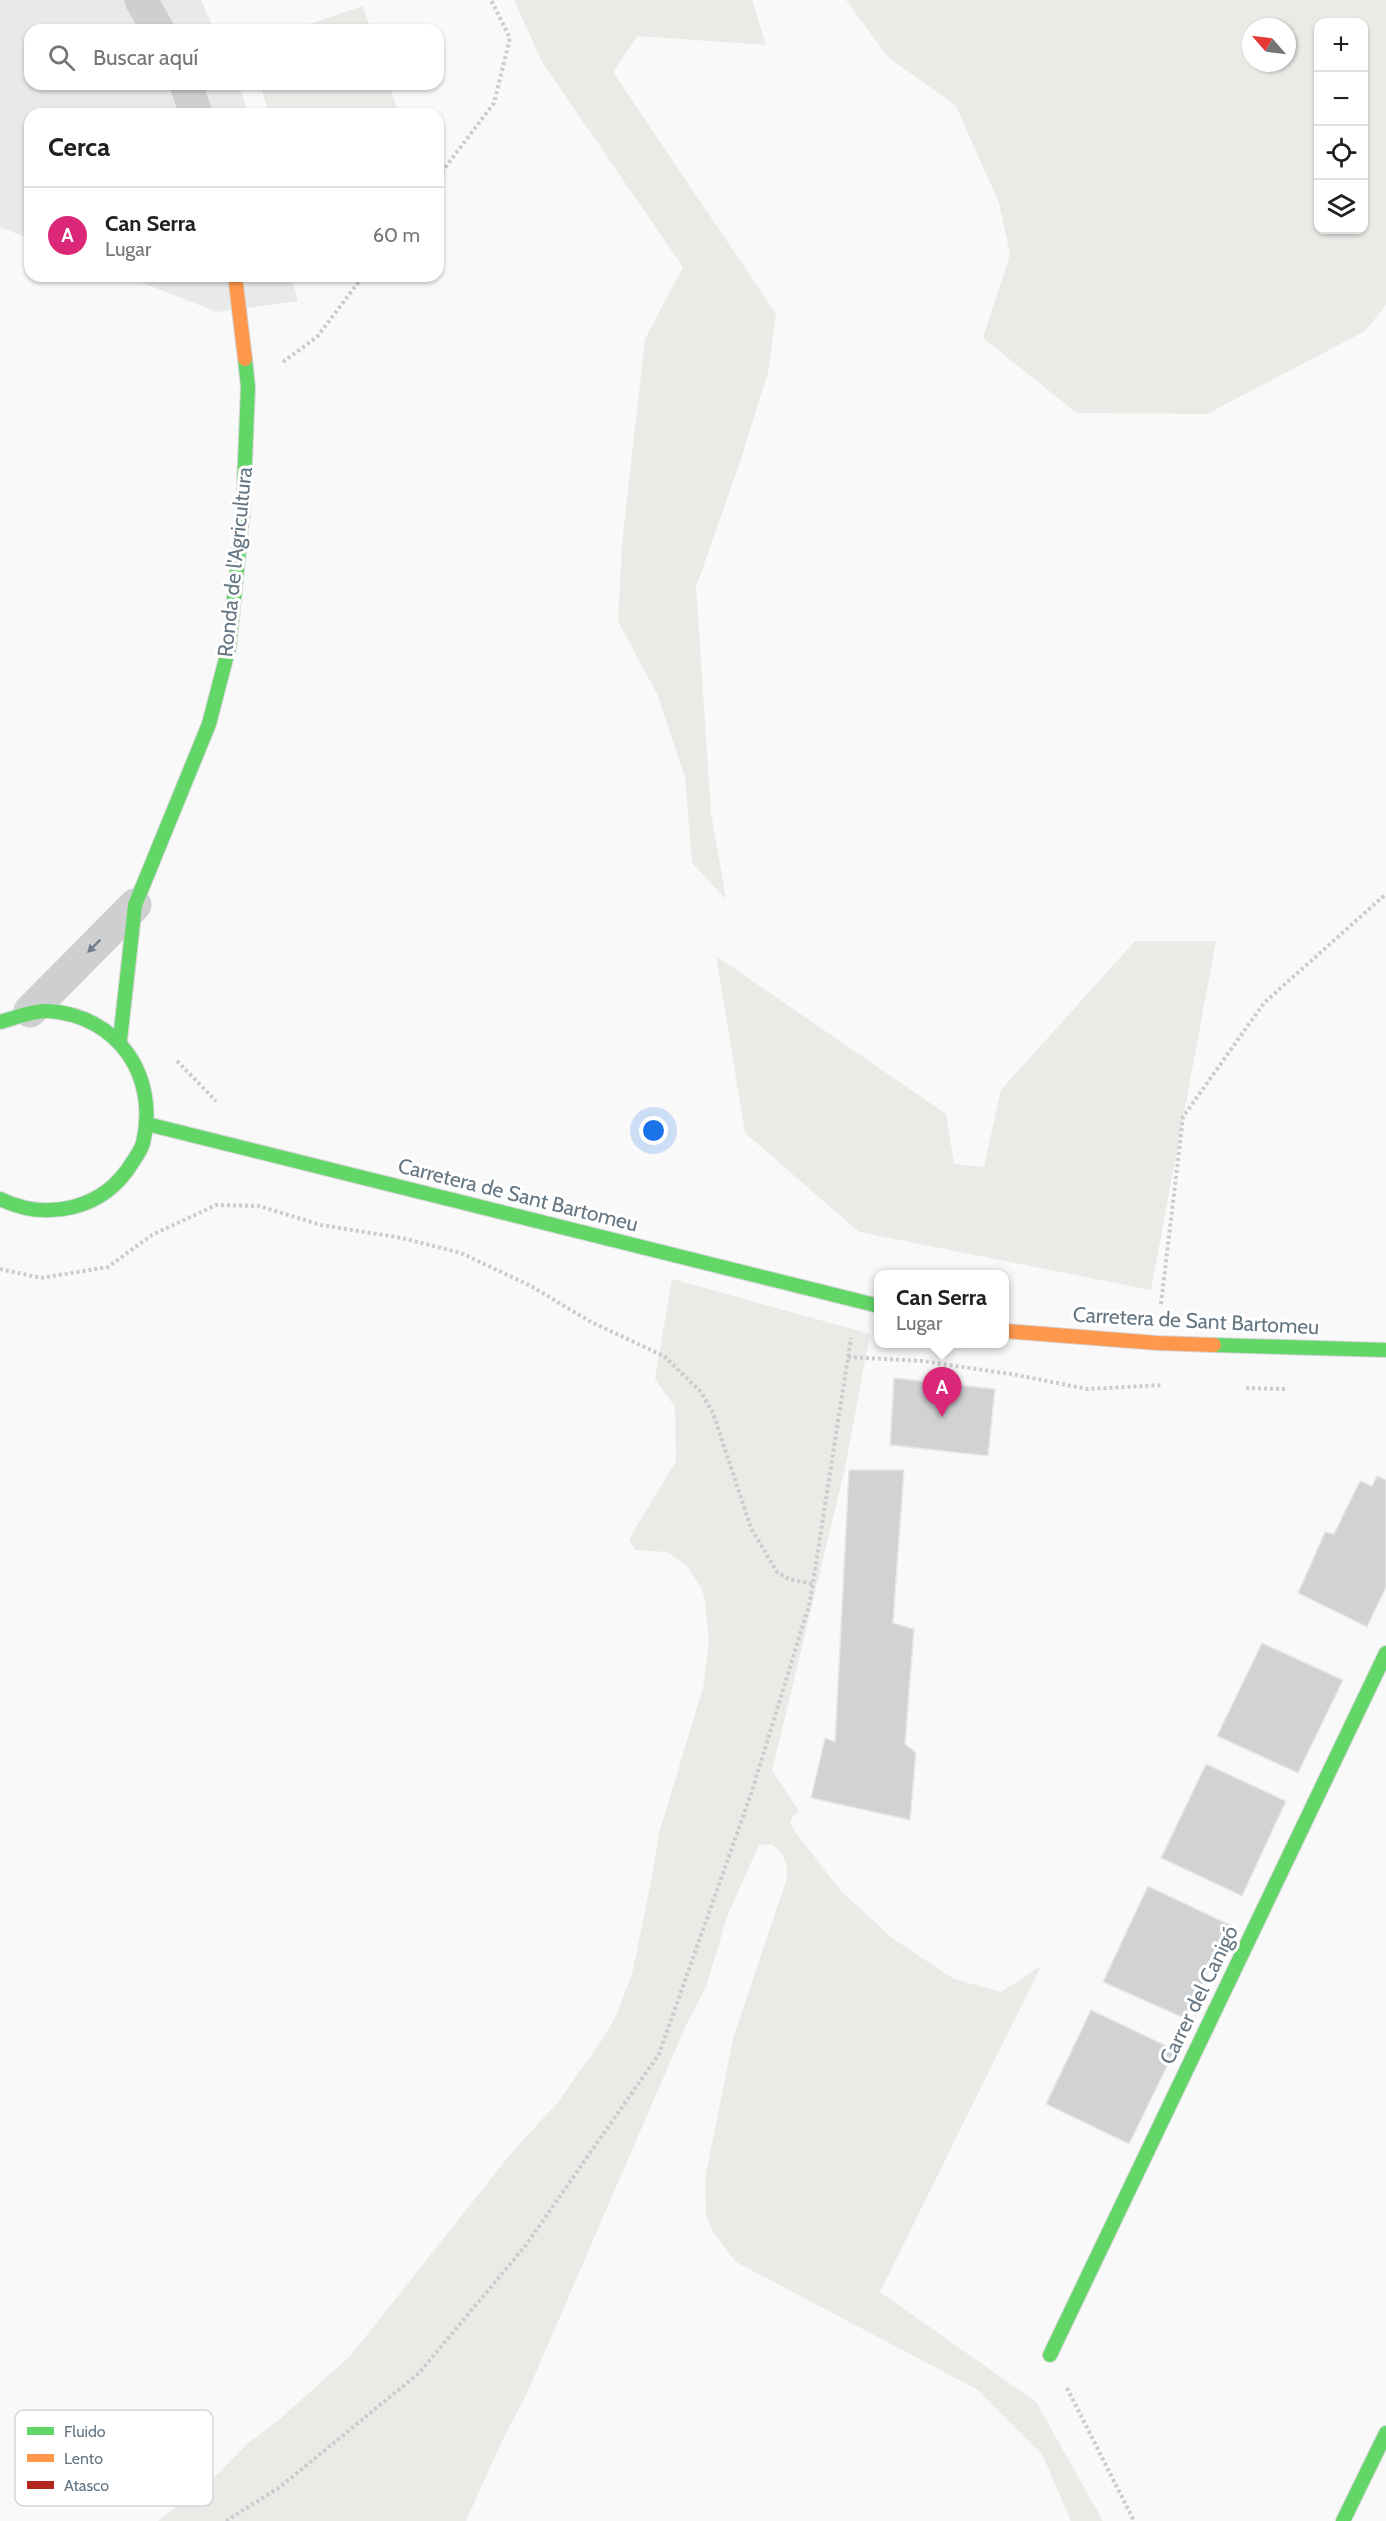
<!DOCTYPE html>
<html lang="es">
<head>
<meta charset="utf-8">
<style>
  :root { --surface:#fff; --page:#f2f2f2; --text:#202124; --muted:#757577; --line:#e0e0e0; --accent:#db2777 }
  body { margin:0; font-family:Cabin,sans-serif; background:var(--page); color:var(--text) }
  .controls { position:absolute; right:18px; top:18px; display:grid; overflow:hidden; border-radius:12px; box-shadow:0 2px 4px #0004 }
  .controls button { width:54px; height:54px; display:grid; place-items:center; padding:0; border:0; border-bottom:2px solid var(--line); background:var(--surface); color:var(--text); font:30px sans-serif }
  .compass { position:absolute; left:1242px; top:18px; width:54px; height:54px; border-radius:50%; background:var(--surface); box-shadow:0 2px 4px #0004; rotate:298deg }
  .you { position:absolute; left:654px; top:1131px; width:21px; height:21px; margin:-15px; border:4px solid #fff; border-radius:50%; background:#1a73e8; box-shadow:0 0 0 9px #1a73e833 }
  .badge { display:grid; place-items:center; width:39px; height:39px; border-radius:50%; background:var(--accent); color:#fff; font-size:20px; font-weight:700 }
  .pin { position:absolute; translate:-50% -50px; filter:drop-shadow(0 2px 3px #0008) }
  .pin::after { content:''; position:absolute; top:32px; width:21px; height:18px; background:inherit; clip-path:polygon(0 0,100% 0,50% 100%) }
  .popup { position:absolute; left:874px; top:1270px; width:135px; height:78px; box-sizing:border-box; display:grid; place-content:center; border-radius:12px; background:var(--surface); filter:drop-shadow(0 2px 4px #0005); font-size:20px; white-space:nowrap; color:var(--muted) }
  .popup b { font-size:22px; color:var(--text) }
  .popup::after { content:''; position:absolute; left:50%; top:100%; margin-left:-12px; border:12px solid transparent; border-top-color:var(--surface) }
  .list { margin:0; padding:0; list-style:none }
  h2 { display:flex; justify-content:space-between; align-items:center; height:78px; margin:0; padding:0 24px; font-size:26px }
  h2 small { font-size:20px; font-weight:400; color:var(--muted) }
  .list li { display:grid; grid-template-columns:39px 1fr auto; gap:18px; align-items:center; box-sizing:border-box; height:96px; padding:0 24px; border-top:2px solid var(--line) }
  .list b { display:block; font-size:22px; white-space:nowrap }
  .list p { margin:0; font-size:20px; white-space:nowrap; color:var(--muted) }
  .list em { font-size:20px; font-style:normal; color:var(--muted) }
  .icon { flex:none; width:33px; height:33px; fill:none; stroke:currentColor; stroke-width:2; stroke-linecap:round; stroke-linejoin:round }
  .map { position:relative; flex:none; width:1386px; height:2521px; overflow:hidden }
  .search { position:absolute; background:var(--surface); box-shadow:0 2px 4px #0004; left:24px; top:24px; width:420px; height:66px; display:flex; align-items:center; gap:15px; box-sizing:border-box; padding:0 21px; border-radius:18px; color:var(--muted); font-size:22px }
  .panel { position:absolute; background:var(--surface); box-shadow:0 2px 4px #0004; left:24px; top:108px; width:420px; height:174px; border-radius:18px }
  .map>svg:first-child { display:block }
</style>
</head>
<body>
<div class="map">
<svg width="1386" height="2521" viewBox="0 0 1386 2521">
  <rect width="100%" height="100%" fill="#f9f9f9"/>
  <!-- built -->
  <g fill="#e8e9e9">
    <polygon points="0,0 201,0 214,30 30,30 30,84 239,84 248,114 30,114 30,239 0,227"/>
    <polygon points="125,276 291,276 298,301 217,312"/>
  </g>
  <!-- green -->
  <g fill="#e8ebe6" fill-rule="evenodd">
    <polygon points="514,0 752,0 766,45 637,36 613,72 776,314 768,372 741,459 696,587 711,813 726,899 692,863 685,777 658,696 618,621 622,544 645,339 683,267 542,62"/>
    <path d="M846 0H1386V305L1365 331 1207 414 1077 413 983 338 1010 254 999 203 956 106 888 57ZM1318 22H1364V230H1318ZM1251 27H1287V63H1251Z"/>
    <polygon points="363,6 371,30 291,30"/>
    <polygon points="260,84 389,84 399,114 269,114"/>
    <polygon points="1135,941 1216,941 1151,1290 859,1232 745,1133 716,956 946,1114 954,1164 984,1167 1001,1090"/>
    <path d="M672 1279 870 1334 845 1468 772 1771 799 1811 792 1817 790 1823 796 1833 841 1891 892 1938 954 1979 1001 1992 1041 1966 880 2292 1036 2402 1103 2521H1071L1042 2454 978 2390 736 2262 713 2232 706 2215 705 2178 733 2039 787 1878C788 1862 784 1854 771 1844L759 1845 728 1914 706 1987 687 2023 527 2393 501 2443 466 2521H158L218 2474 246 2445 280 2419 351 2355 513 2151 558 2102 604 2037 617 2014 632 1974 650 1887 659 1833 703 1688 709 1642 705 1600 701 1587 688 1567 667 1552 635 1550 629 1539 676 1461 675 1407 655 1379Z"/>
  </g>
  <!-- building -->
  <g fill="#d0d2d3" stroke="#e8e8e8" stroke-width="1.5">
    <polygon points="894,1378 995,1389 988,1456 890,1445"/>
    <polygon points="849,1470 904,1470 893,1623 914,1629 905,1744 916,1753 910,1820 811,1798 825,1738 835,1742"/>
    <polygon points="1377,1476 1386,1480 1386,1587 1367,1627 1298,1593 1325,1532 1334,1534 1360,1481 1372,1486"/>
    <polygon points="1262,1643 1343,1680 1298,1773 1217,1736"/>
    <polygon points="1206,1764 1286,1801 1242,1896 1161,1858"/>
    <polygon points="1148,1886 1230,1925 1186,2019 1103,1982"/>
    <polygon points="1091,2010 1175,2050 1129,2144 1046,2104"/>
  </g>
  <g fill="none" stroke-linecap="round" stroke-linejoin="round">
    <!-- fast casing -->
    <g stroke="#d5d6d7" stroke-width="16">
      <g id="fast">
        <path d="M0 1022C15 1018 34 1010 49 1011 118 1016 159 1076 143 1143 141 1150 136 1157 132 1163 104 1209 48 1222 0 1199"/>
        <polyline points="120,1040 135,905 209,724 229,647 243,511 248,387 245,359"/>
        <polyline points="147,1124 879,1306"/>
        <polyline points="1214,1345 1386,1350"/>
        <polyline points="1050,2355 1386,1653"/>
        <polyline points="1343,2521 1386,2433"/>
      </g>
    </g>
    <!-- slow casing -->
    <g stroke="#d5d6d7" stroke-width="16">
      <g id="slow">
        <polyline points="235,276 245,359"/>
        <polyline points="1005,1331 1157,1343 1214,1345"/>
      </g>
    </g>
    <!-- path -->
    <g stroke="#cbcccd" stroke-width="4" stroke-dasharray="3 3" stroke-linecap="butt">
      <polyline points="438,177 494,103 510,38 491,0"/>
      <polyline points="283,362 317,337 363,276"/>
      <polyline points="177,1061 216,1101"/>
      <polyline points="0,1269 41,1278 108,1267 152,1235 216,1205 259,1206 321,1225 402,1238 461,1253 531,1286 591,1322 664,1356 701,1392 713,1413 751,1528 777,1572 789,1579 813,1584"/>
      <polyline points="1161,1304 1183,1117 1264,1003 1386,894"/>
      <polyline points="848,1357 922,1361 1017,1375 1087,1389 1163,1385"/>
      <polyline points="1246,1388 1286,1389"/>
      <polyline points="1067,2388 1134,2521"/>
      <polyline points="226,2521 280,2487 419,2373 526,2245 659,2054 752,1791 810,1602 851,1338"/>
    </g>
    <!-- street -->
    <g stroke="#cecfd0" stroke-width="33">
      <polyline points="141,0 158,30"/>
      <polyline points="186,84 196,114"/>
      <polyline points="30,1011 135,905"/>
    </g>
    <!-- fast -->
    <use href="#fast" stroke="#63d668" stroke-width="14"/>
    <!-- slow -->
    <use href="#slow" stroke="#ff974d" stroke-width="14"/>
  </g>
  <!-- one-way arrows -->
  <defs><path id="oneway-solid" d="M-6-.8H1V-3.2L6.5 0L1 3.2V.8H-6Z" transform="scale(1.5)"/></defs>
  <use fill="#707f8b" href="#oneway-solid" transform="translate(94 946) rotate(135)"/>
  <g text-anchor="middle" stroke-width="6" stroke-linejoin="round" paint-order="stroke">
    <!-- street labels -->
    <g font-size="21" fill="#657683" stroke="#fff">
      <text transform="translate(235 562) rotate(-84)" y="7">Ronda de l'Agricultura</text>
      <text transform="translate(518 1195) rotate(14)" y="7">Carretera de Sant Bartomeu</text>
      <text transform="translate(1196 1321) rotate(3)" y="7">Carretera de Sant Bartomeu</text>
      <text transform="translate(1199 1995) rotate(-64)" y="7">Carrer del Canigó</text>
    </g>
  </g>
  <!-- legend -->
  <rect x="15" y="2410" width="198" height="96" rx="9" fill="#fff" stroke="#d1d6da" stroke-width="1.5"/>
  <rect x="27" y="2427" width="27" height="8" fill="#63d668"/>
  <rect x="27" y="2454" width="27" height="8" fill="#ff974d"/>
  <rect x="27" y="2481" width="27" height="8" fill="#b3261e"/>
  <g font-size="16" fill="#657683">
    <text x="64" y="2437">Fluido</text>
    <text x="64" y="2464">Lento</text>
    <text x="64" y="2491">Atasco</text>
  </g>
</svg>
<div class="controls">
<button>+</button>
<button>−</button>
<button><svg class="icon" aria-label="locate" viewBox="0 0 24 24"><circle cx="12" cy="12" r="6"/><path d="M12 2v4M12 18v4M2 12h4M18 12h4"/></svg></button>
<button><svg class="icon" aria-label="layers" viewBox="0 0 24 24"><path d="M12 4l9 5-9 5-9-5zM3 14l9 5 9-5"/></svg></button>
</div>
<svg class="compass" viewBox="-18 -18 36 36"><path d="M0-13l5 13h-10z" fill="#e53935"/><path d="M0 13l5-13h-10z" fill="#757577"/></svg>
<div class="you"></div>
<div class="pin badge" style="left:942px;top:1417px">A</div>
<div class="popup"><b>Can Serra</b>Lugar</div>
<div class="search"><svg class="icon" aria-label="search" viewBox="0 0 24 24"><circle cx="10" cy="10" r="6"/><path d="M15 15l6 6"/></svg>Buscar aquí</div>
<section class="panel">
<h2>Cerca<small></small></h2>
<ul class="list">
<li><span class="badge">A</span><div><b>Can Serra</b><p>Lugar</p></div><em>60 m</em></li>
</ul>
</section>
</div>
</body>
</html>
